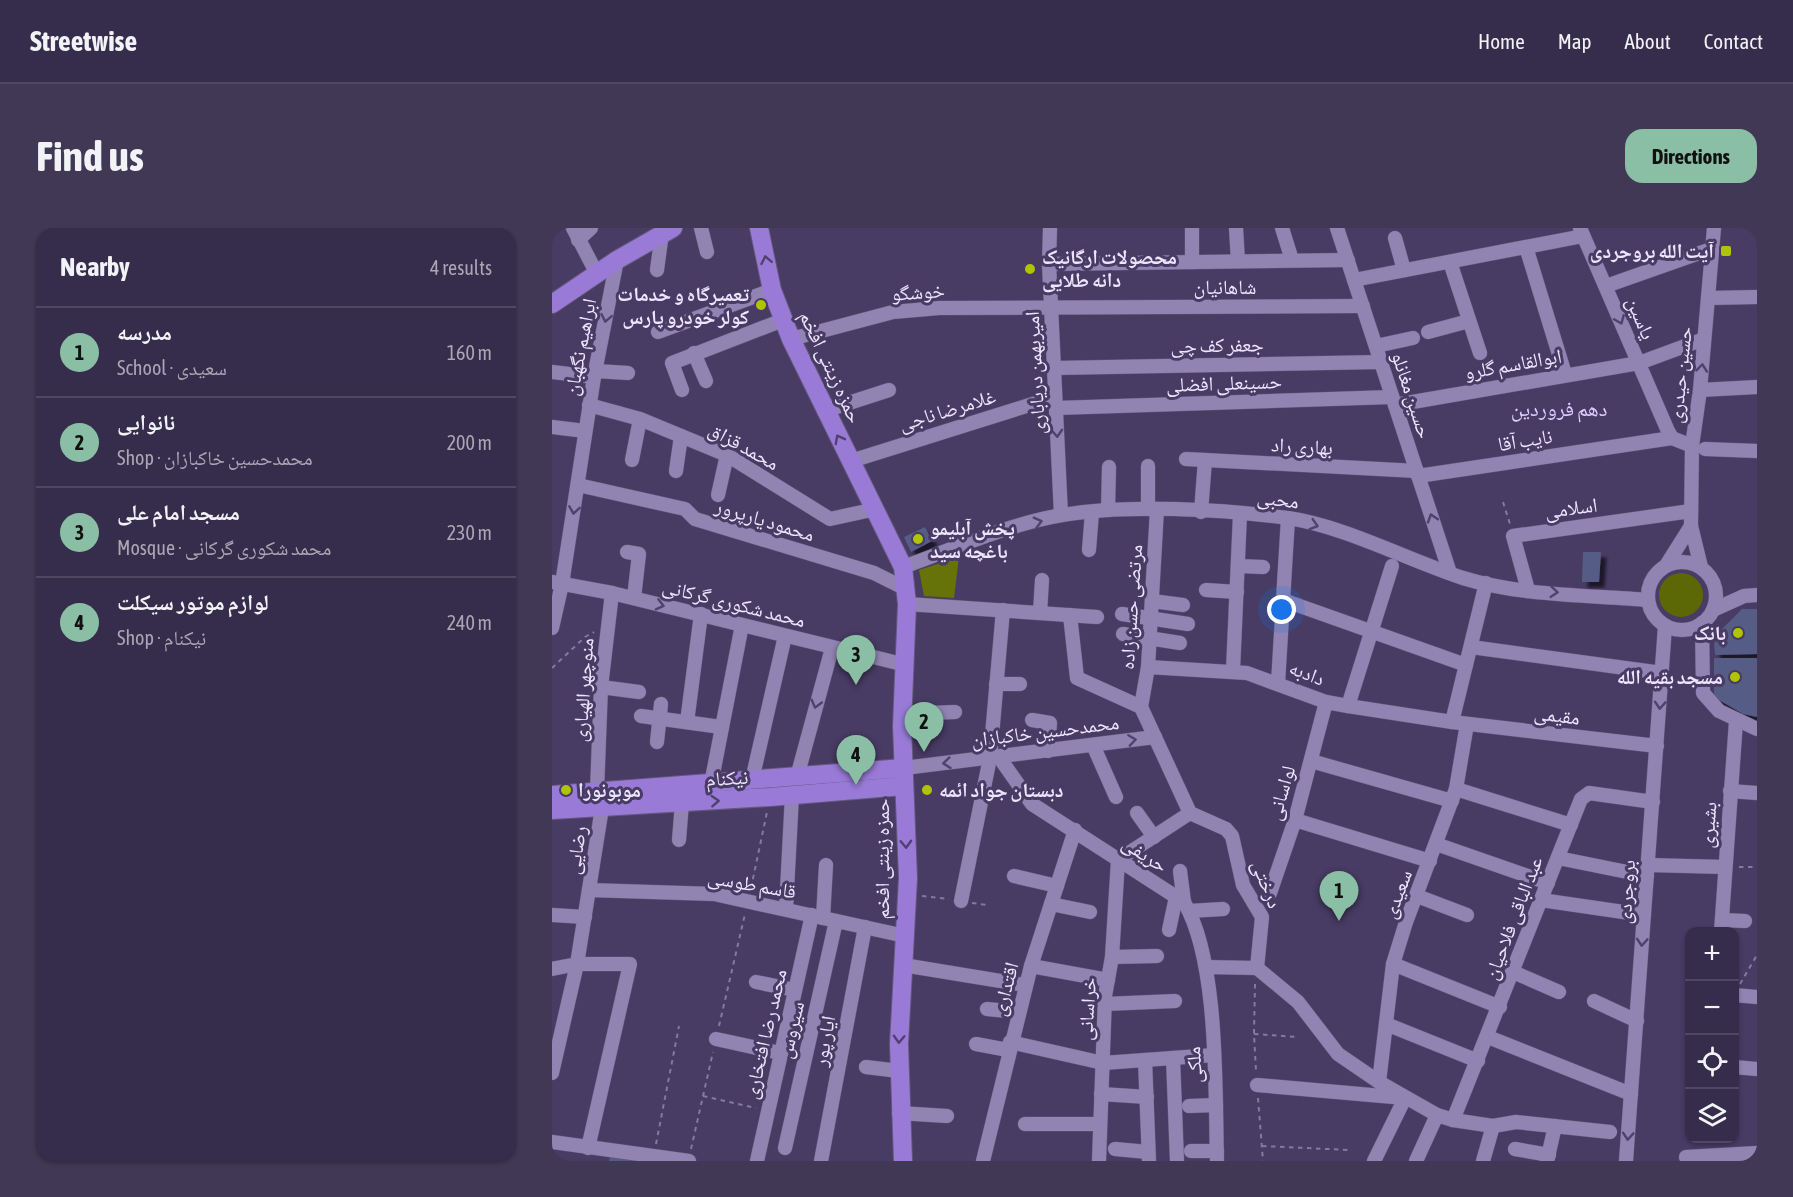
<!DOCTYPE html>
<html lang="en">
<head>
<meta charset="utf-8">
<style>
  :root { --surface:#362c4b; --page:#413855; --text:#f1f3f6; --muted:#aaa7b5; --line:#504863; --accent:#8abfa5 }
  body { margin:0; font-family:"Asap Condensed","Noto Naskh Arabic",sans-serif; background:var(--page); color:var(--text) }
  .controls { position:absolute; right:18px; bottom:18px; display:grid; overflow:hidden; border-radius:12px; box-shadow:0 2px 4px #0004 }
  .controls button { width:54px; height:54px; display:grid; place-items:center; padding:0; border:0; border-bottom:2px solid var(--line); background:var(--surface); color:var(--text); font:30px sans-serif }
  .you { position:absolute; left:730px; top:382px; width:21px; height:21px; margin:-15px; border:4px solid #fff; border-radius:50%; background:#1a73e8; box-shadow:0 0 0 9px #1a73e833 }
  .badge { display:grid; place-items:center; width:39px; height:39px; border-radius:50%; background:var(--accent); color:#111; font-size:20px; font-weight:700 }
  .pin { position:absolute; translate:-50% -50px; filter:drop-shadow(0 2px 3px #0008) }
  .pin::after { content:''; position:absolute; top:32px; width:21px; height:18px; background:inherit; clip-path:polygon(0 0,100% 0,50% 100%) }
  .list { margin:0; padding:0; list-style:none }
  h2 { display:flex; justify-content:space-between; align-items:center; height:78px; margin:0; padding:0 24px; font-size:26px }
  h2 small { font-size:20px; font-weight:400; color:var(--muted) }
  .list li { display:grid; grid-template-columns:39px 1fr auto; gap:18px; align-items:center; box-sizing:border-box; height:90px; padding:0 24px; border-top:2px solid var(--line) }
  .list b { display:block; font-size:22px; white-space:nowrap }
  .list p { margin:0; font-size:20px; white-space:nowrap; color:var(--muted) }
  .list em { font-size:20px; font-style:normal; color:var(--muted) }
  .icon { flex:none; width:33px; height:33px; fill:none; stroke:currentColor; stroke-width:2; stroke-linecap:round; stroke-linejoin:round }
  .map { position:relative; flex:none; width:1205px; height:933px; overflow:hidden; border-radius:18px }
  header { display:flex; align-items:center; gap:36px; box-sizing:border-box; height:84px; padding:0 30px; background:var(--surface); border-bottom:2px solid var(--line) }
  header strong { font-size:28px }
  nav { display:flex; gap:33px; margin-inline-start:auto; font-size:21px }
  .intro { display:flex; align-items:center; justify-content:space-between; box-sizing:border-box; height:144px; padding:0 36px }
  h1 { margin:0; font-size:42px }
  .button { padding:15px 27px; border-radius:18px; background:var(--accent); color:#111; font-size:21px; font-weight:700 }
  main { display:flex; gap:36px; padding:0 36px }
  aside { flex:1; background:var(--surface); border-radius:18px; box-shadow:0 2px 4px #0004 }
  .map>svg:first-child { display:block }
</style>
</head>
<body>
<header>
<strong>Streetwise</strong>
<nav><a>Home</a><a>Map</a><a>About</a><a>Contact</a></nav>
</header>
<div class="intro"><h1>Find us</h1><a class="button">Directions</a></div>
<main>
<aside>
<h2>Nearby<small>4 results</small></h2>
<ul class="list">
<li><span class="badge">1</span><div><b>مدرسه</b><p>School · سعیدی</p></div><em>160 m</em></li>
<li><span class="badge">2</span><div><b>نانوایی</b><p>Shop · محمدحسین خاکبازان</p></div><em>200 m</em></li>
<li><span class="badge">3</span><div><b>مسجد امام علی</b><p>Mosque · محمد شکوری گرکانی</p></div><em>230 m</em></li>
<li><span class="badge">4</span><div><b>لوازم موتور سیکلت</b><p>Shop · نیکنام</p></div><em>240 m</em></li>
</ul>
</aside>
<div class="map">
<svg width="1205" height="933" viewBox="0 0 1205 933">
  <defs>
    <filter id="shadow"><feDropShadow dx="5.5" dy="5.5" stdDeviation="1.5" flood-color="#0009"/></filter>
  </defs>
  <rect width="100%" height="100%" fill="#483b64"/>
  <!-- green -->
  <circle fill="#5c6705" cx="1129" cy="367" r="22"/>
  <!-- forest -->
  <polygon fill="#667309" points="407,329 402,370 372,368 367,342"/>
  <!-- building -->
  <g fill="#555c86" filter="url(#shadow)">
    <polygon points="373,299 380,313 359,324 352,309"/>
    <polygon points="1031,324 1049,324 1047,354 1030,354"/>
    <polygon points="1190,381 1205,381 1205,426 1163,427 1162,416 1169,402"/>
    <polygon points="1162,430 1205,430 1205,489 1191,486 1162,469"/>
    <polygon points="58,928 82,932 82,933 57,933"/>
  </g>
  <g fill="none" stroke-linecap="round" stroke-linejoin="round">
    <!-- minor casing -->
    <g stroke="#63587a" stroke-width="15">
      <g id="minor">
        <polyline points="21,0 45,46"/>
        <polyline points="149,0 155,24"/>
        <polyline points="498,0 497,36 509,287"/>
        <polyline points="684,0 686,33"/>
        <polyline points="730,0 740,32"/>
        <polyline points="785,0 898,345"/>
        <polyline points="1028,0 1116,203 1120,210 1140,218"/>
        <polyline points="843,10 852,42"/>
        <polyline points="26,12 39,0"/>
        <polyline points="974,19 1013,146"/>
        <polyline points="640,34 640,0"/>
        <polyline points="898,34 928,125"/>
        <polyline points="497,36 796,32"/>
        <polyline points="105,42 110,5"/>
        <polyline points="802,52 1031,8"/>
        <polyline points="1054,58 1159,21"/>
        <polyline points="1156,70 1205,69"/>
        <polyline points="106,104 220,62"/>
        <polyline points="876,104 917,93"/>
        <polyline points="239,111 341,84 387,80 811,78"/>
        <polyline points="824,118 861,110"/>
        <polyline points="142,125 154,153"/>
        <polyline points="502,140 829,134"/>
        <polyline points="44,143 76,145"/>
        <polyline points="0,144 42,149"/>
        <polyline points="130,162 120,135 231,92"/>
        <polyline points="1148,162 1205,159"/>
        <polyline points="37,177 88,191 175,227 278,291 324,281"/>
        <polyline points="843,177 1087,135 1152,111"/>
        <polyline points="504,180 840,169"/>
        <polyline points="272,183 337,162"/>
        <polyline points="0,199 33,203"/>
        <polyline points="1153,221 1205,223"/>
        <polyline points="634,231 865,243"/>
        <polyline points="80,232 88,191"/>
        <polyline points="299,233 503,169"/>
        <polyline points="124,243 129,208"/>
        <polyline points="866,248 1120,210"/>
        <polyline points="26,257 133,281 143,291 322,345 354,361"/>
        <polyline points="166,267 175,227"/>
        <polyline points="596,281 596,238"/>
        <polyline points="556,282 557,239"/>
        <polyline points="649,284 653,232"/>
        <polyline points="537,322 540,284"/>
        <polyline points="75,324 87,326 82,370"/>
        <circle cx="1130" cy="368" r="34"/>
        <polyline points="1115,336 1139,298"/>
        <polyline points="686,338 711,339"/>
        <path d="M351 339C402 321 456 296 510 287 577 276 668 281 736 290 792 298 856 332 911 350 969 368 1035 367 1095 372"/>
        <polyline points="1149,339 1139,298 1140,218 1148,162 1162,0"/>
        <polyline points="0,354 60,365 354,437"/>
        <polyline points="654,362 685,364"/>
        <polyline points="976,362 961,308 1139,283"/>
        <polyline points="731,372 914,437"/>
        <polyline points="600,373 631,377"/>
        <polyline points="355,376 545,389"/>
        <polyline points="1161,382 1192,368 1205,367"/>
        <polyline points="488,385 490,352"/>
        <polyline points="570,386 636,396"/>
        <polyline points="518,387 525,450 589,479"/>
        <polyline points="1150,395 1151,465 1167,483 1205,501"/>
        <polyline points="0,400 10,356 42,149 65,32"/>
        <polyline points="571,406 628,415"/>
        <polyline points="919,419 1110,445"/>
        <polyline points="596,439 695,445 774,474 796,478 900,494 1105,518"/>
        <polyline points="681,442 688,286"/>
        <polyline points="726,455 736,290"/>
        <polyline points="444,456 468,456"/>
        <polyline points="49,459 87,464"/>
        <polyline points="796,478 840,338"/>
        <polyline points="589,479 638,585 674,601 680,608 691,657 710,689 705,740 746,774 786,826 827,854 885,887 901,892 941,898 964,894 1058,904"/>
        <polyline points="589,479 596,439 605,281"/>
        <polyline points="352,486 403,484"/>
        <polyline points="89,488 169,499"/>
        <polyline points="480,492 498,495 496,523"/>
        <polyline points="135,494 149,386"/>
        <polyline points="900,494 934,355"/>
        <polyline points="105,514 109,476"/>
        <polyline points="541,517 564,569"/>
        <path d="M447 529 480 576 632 674C667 733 663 863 665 933"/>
        <polyline points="759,533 900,573"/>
        <polyline points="352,540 603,509"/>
        <polyline points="245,549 280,420"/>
        <polyline points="200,552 233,408"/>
        <polyline points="159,556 190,397"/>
        <polyline points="904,561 1019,597"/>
        <polyline points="45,563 49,459 60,365"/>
        <polyline points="1178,563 1205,565"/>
        <polyline points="585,585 602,609"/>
        <polyline points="743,592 878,633"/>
        <polyline points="127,612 130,575"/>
        <polyline points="884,616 996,655"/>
        <polyline points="1006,630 1095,648"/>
        <polyline points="1096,637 1173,639"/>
        <polyline points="628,643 632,674"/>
        <polyline points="462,648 505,658"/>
        <polyline points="37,662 162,666 353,708"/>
        <polyline points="718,665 743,592 774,474"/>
        <polyline points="865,668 915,687"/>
        <polyline points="989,672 1092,687"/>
        <polyline points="409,673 438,530 451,382"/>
        <polyline points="499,676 538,684"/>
        <polyline points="234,681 240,567"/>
        <polyline points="637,683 671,681"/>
        <polyline points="0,687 33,689"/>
        <polyline points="271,690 274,637"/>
        <polyline points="1170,692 1193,693"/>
        <polyline points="617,702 624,669"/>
        <polyline points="1169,704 1184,493"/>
        <polyline points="560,729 605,728"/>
        <polyline points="841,736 948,779"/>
        <polyline points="351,737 473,757"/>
        <polyline points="479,738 556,752"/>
        <polyline points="654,739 705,740"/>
        <polyline points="0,741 25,736 78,736 36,920"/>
        <polyline points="961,744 1007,764"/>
        <polyline points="204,754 243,762"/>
        <polyline points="1182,767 1205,769"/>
        <polyline points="1042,773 1085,793"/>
        <polyline points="553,776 623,773"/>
        <polyline points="435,781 466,784"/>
        <polyline points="834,796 926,833"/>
        <polyline points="936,809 1079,866"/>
        <polyline points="164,811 228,825"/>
        <polyline points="458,814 551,835 662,827"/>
        <polyline points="424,816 456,822"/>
        <polyline points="621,830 625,933"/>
        <polyline points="593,832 597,933"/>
        <polyline points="314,839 347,843"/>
        <polyline points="1182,839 1205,841"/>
        <polyline points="0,845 25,736 50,580"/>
        <polyline points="827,854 841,736 854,694 904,561 915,496"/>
        <polyline points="705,857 853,870 822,933"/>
        <polyline points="549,866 595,869"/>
        <polyline points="637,878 664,877"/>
        <polyline points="347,885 395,888"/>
        <polyline points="901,892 1029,571 1037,565 1101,574"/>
        <polyline points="473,896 547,896"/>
        <polyline points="0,914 137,933"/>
        <polyline points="233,920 284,693"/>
        <polyline points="563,921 596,924"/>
        <polyline points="963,921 997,927"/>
        <polyline points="639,923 665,923"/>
        <polyline points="1134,929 1205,925"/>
        <polyline points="205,933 260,687"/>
        <polyline points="269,933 313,699"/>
        <polyline points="431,933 479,738 523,602"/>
        <polyline points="547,933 553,768 560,729 566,632 638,585"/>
        <polyline points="864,933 885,887"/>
        <polyline points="931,933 941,898"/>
        <polyline points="995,933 1003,898"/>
        <polyline points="1074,933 1113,398"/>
      </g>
    </g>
    <!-- major casing -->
    <g stroke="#63587a" stroke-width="20">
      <g id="major">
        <polyline points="207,0 220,62 239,111 351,339 355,376 350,498 356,650 347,816 351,933"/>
        <polyline points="0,76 65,32 121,0"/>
        <polyline points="0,567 352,540"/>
        <polyline points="0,582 218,569 352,558"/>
      </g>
    </g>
    <!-- path -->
    <g stroke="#847a9d" stroke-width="2" stroke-dasharray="4.5 4.5" stroke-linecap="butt">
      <polyline points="951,274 958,296"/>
      <polyline points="0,440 33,409 42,404"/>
      <polyline points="1187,639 1205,639"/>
      <polyline points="199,660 215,584"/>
      <polyline points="370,668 397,671"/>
      <polyline points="420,675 435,677"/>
      <polyline points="703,756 702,806 704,843"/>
      <polyline points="1188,756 1205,727"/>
      <polyline points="167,798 193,686"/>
      <polyline points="702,806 746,809"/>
      <polyline points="151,868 204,880"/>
      <polyline points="706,870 711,933"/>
      <polyline points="104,916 127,798"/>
      <polyline points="710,918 797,922"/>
      <polyline points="139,921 161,824"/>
    </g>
    <!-- minor -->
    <use href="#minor" stroke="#9184b2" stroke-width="14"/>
    <!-- major -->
    <use href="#major" stroke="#997bd7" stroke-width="18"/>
  </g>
  <!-- one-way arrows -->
  <defs><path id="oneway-chevron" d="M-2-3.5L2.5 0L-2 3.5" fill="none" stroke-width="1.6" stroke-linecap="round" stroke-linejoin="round" transform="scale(1.5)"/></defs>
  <g stroke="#504170">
    <use href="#oneway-chevron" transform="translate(214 32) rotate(-101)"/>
    <use href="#oneway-chevron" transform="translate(287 211) rotate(-118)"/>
    <use href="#oneway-chevron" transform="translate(163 573) rotate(-4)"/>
    <use href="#oneway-chevron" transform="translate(354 616) rotate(88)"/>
    <use href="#oneway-chevron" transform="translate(347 811) rotate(92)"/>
  </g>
  <g stroke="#4f426c">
    <use href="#oneway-chevron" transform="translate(54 90) rotate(101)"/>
    <use href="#oneway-chevron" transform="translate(1068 92) rotate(67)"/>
    <use href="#oneway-chevron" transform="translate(1150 140) rotate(-84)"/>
    <use href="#oneway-chevron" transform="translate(505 205) rotate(87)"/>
    <use href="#oneway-chevron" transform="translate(22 282) rotate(99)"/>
    <use href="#oneway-chevron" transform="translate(880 290) rotate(-108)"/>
    <use href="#oneway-chevron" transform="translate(486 294) rotate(-15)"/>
    <use href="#oneway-chevron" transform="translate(762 297) rotate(17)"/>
    <use href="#oneway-chevron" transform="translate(1002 364) rotate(5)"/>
    <use href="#oneway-chevron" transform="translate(108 377) rotate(14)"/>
    <use href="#oneway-chevron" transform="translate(264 476) rotate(105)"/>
    <use href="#oneway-chevron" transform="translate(1108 477) rotate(94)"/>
    <use href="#oneway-chevron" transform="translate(580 512) rotate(-8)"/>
    <use href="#oneway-chevron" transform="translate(395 535) rotate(174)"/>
    <use href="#oneway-chevron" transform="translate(1090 714) rotate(94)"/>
    <use href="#oneway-chevron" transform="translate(1076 908) rotate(94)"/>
  </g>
  <!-- markers -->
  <g fill="#b0c501" stroke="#483b64" stroke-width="2">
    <rect x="1168" y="17" width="12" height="12" rx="3"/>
    <circle cx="478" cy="41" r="6"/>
    <circle cx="209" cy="77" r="6"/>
    <circle cx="366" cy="311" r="6"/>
    <circle cx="1186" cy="405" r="6"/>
    <circle cx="1183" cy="449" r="6"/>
    <circle cx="14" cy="562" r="6"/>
    <circle cx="375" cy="562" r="6"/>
  </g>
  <g text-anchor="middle" stroke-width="6" stroke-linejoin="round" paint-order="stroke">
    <!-- poi labels -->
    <g font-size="20" font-weight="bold" fill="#ece5fe" stroke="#483b64" text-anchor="end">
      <text x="1162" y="30">آیت الله بروجردی</text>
      <text x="490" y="36" text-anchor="start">محصولات ارگانیک<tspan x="490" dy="23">دانه طلایی</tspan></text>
      <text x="197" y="73">تعمیرگاه و خدمات<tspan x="197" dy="23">کولر خودرو پارس</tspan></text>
      <text x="378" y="307" text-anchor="start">پخش آبلیمو<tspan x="378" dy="23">باغچه سید</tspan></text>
      <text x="1174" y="412">بانک</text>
      <text x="1171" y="456">مسجد بقیه الله</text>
      <text x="26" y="569" text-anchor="start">موبونورا</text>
      <text x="387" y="569" text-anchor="start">دبستان جواد ائمه</text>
    </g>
    <!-- street labels -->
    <g font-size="20" fill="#ece5fe" stroke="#483b64">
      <text x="673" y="66">شاهانیان</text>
      <text transform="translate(366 64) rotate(-4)" y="7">خوشگو</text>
      <text transform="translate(1089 90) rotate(67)" y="7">یاسین</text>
      <text transform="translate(665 117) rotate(-1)" y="7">جعفر کف چی</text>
      <text transform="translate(28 119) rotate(-79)" y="7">ابراهیم نگهبان</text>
      <text transform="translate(961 136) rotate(-10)" y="7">ابوالقاسم گلرو</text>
      <text transform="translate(279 139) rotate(65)" y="7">حمزه زینتی افخم</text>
      <text transform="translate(483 145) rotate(-93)" y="7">امیربهمن دریاباری</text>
      <text transform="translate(1128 147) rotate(-84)" y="7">حسین حیدری</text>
      <text transform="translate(672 155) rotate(-2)" y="7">حسینعلی افضلی</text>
      <text transform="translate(860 167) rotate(72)" y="7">حسین مغانلو</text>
      <text transform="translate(395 182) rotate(-17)" y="7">غلامرضا ناجی</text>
      <text transform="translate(973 212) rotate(-9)" y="7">نایب آقا</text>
      <text transform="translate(192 218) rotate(29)" y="7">محمد قزاق</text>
      <text transform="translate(750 218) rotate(3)" y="7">بهاری راد</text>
      <text transform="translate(726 271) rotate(7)" y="7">محبی</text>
      <text transform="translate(1019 280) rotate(-8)" y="7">اسلامی</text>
      <text transform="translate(213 292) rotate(17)" y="7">محمود یارپرور</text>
      <text transform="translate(182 375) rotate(14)" y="7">محمد شکوری گرکانی</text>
      <text transform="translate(579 379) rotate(-86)" y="7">مرتضی حسن زاده</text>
      <text transform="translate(755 445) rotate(21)" y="7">دادبه</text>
      <text transform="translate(31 462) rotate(-86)" y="7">منوچهر الهیاری</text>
      <text transform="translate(1005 487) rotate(7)" y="7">مقیمی</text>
      <text transform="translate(493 503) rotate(-7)" y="7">محمدحسین خاکبازان</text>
      <text transform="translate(175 550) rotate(-4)" y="7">نیکنام</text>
      <text transform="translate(729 565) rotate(-74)" y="7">لواسانی</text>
      <text transform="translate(1156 597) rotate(-86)" y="7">بشیری</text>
      <text transform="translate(24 622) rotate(-81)" y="7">رضایی</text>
      <text transform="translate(593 626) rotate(33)" y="7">حریفی</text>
      <text transform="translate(330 631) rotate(-90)" y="7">حمزه زینتی افخم</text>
      <text transform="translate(200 656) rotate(10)" y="7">قاسم طوسی</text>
      <text transform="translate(715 656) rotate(69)" y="7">درختی</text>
      <text transform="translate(1074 664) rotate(-86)" y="7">بروجردی</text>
      <text transform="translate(845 666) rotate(-69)" y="7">سعیدی</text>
      <text transform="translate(961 690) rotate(-69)" y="7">عبد الباقی فلاحیان</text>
      <text transform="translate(453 761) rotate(-75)" y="7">اقتداری</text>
      <text transform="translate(535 781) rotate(-86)" y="7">خراسانی</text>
      <text transform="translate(239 802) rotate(-77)" y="7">سیروس</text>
      <text transform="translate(213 806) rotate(-77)" y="7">محمد رضا افتخاری</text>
      <text transform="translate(272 813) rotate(-80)" y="7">ایار پور</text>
      <text transform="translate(642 837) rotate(-93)" y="7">ملکی</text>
    </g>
    <!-- neighbourhood labels -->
    <g font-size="21" fill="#dacdff" stroke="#483b64">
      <text x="1007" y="188">دهم فروردین</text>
    </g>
  </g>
</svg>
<div class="controls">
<button>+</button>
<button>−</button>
<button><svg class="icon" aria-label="locate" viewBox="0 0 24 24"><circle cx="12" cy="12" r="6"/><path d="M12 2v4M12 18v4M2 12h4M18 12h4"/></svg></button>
<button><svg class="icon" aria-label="layers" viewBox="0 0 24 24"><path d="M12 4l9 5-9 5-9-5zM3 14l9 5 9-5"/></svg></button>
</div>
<div class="you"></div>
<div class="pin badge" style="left:787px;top:693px">1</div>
<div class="pin badge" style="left:372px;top:524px">2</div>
<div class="pin badge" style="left:304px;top:457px">3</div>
<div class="pin badge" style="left:304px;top:557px">4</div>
</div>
</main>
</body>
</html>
